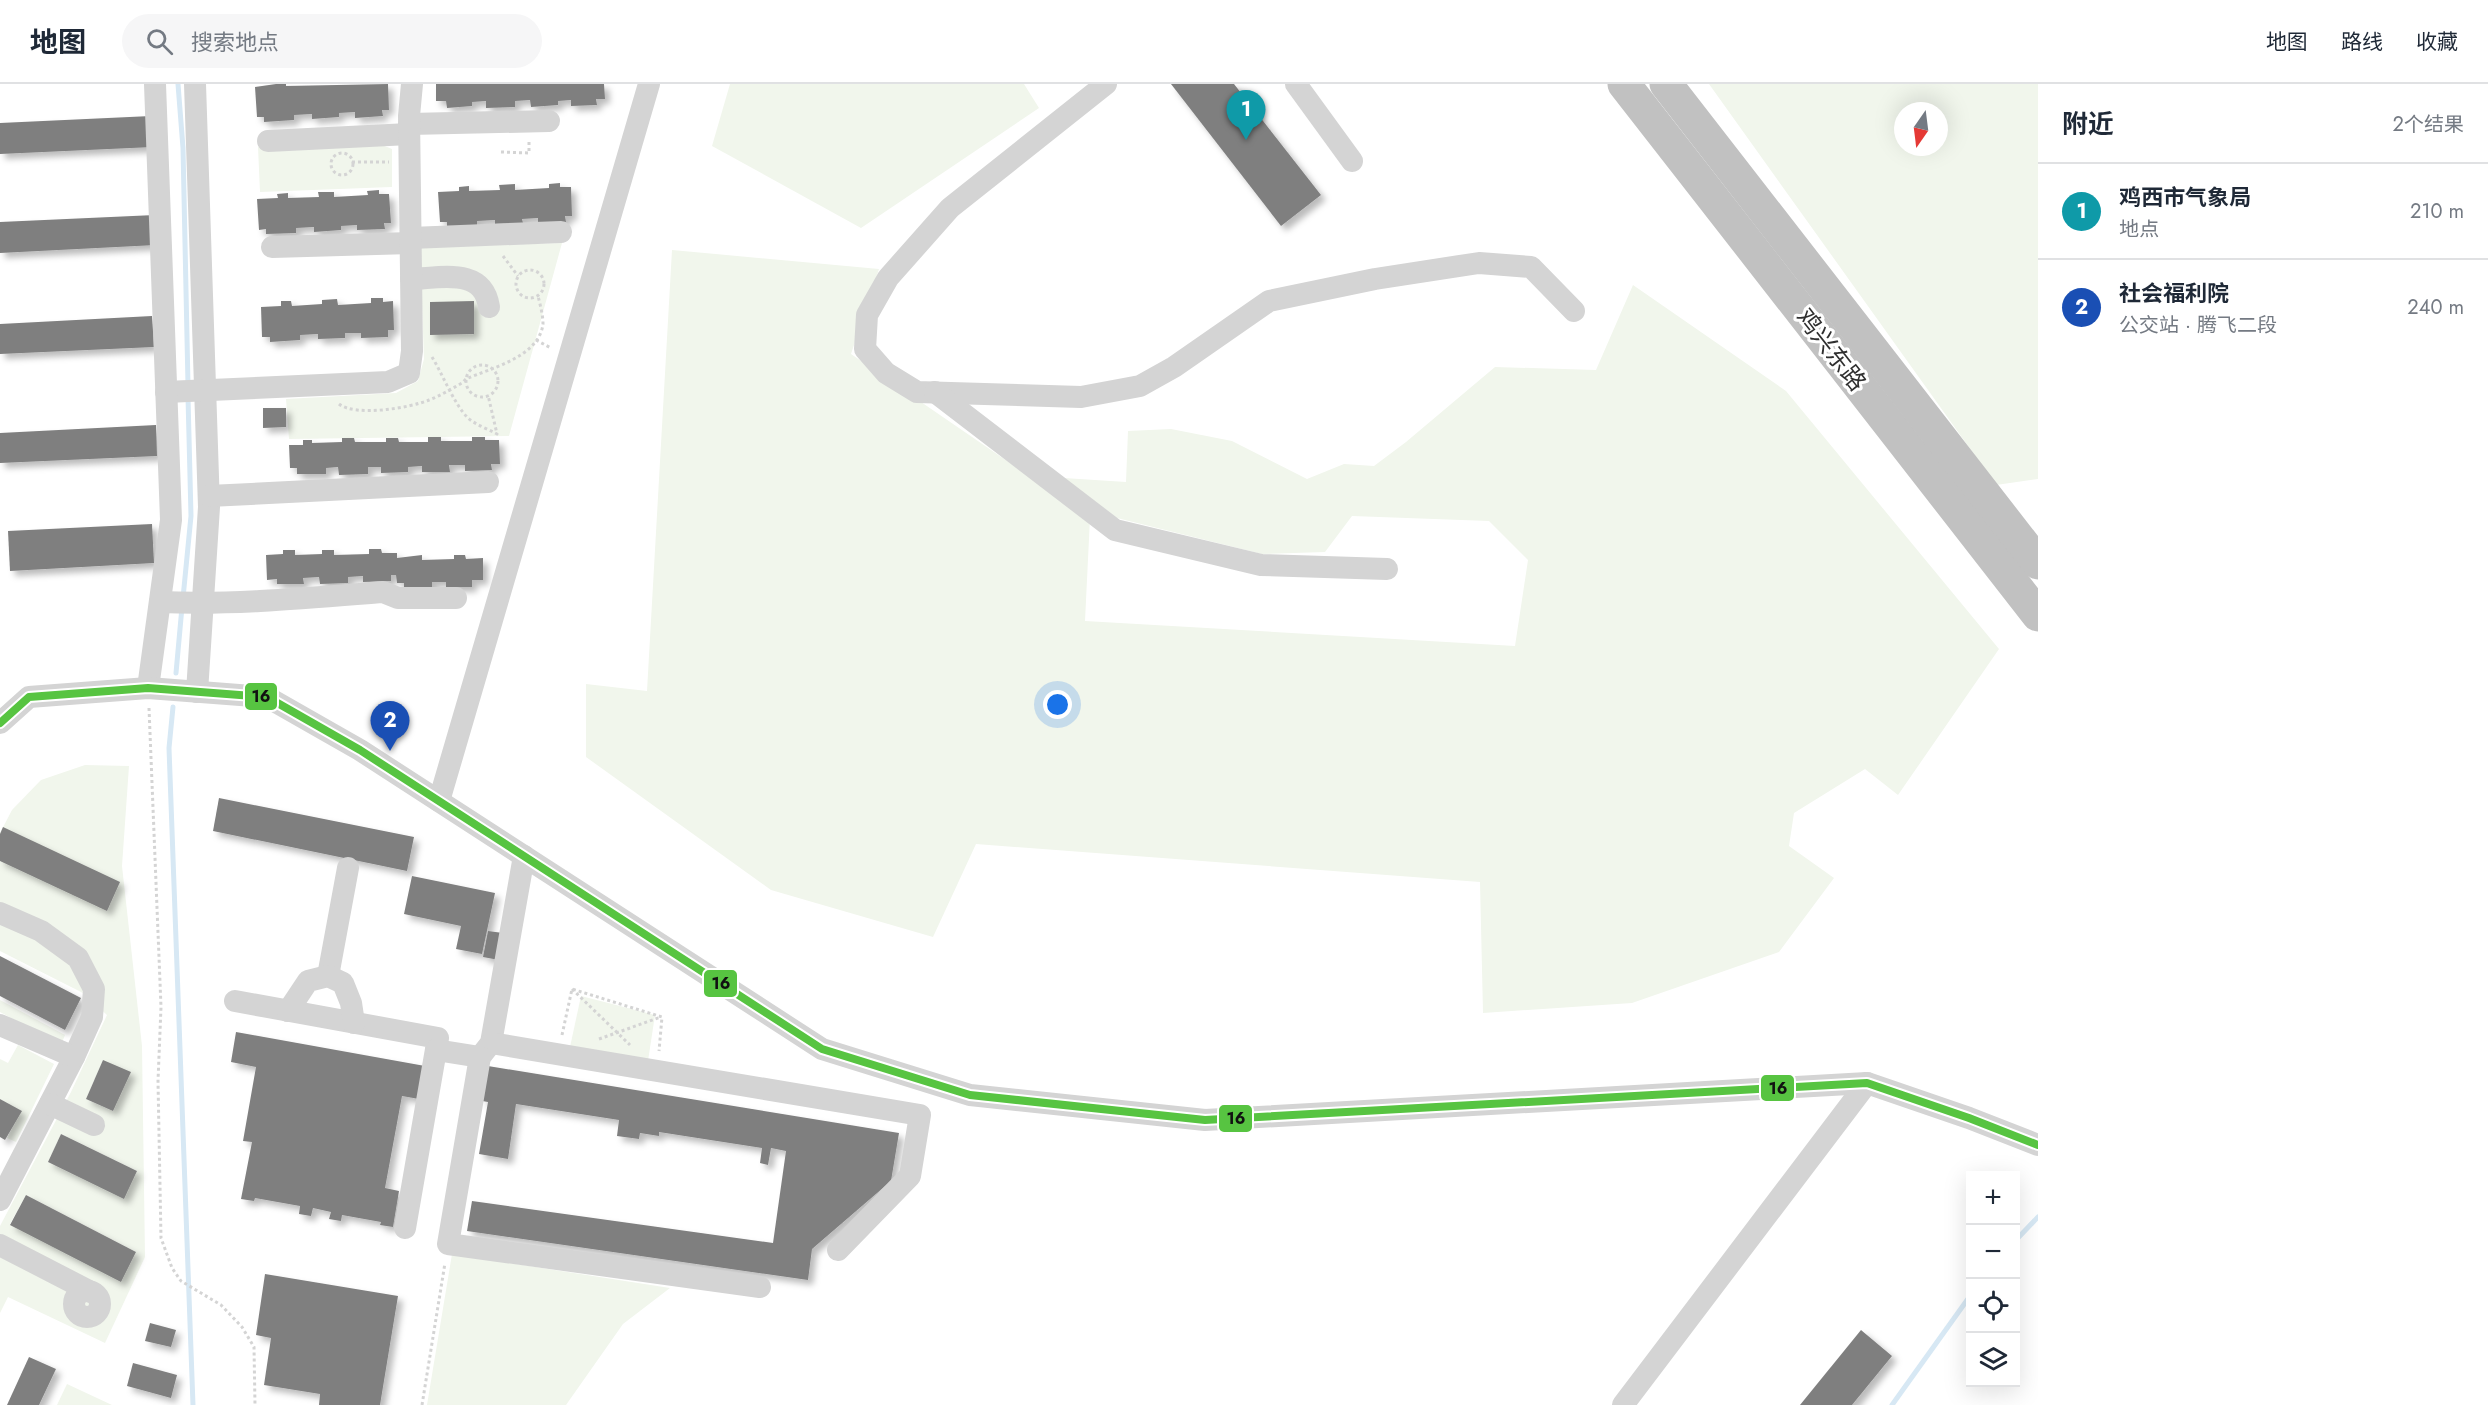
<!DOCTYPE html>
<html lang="zh">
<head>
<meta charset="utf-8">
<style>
  :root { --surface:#fff; --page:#f6f6f7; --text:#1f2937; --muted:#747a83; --line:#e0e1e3; --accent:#b45309 }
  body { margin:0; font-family:Jost,"Noto Sans SC",sans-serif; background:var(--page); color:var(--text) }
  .controls { position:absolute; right:18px; bottom:18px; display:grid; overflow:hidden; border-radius:0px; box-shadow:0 6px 24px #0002 }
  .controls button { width:54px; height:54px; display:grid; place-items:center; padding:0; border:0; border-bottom:2px solid var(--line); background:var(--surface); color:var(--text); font:30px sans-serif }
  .compass { position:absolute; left:1894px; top:18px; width:54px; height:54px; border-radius:50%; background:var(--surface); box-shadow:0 6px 24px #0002; rotate:194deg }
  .you { position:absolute; left:1058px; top:621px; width:21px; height:21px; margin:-15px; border:4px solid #fff; border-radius:50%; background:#1a73e8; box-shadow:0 0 0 9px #1a73e833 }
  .badge { display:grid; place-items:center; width:39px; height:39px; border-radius:50%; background:var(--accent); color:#fff; font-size:20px; font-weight:700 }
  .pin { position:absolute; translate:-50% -50px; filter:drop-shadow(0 2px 3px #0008) }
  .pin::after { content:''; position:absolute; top:32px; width:21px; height:18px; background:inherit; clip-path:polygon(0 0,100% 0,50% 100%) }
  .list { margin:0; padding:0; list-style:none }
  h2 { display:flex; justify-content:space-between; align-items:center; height:78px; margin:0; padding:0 24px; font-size:26px }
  h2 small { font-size:20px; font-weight:400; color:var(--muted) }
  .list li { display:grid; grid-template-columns:39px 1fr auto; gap:18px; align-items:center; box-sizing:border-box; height:96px; padding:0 24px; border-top:2px solid var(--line) }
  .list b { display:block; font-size:22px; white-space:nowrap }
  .list p { margin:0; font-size:20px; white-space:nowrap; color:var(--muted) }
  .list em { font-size:20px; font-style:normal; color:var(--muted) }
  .icon { flex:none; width:33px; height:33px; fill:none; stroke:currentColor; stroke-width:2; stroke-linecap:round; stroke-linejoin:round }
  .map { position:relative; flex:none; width:2038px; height:1321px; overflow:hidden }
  header { display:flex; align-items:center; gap:36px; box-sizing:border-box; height:84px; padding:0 30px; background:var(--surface); border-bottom:2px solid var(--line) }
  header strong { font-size:28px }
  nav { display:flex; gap:33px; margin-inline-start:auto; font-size:21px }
  .search { width:420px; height:54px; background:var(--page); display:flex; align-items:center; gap:15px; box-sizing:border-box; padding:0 21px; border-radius:33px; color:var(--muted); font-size:22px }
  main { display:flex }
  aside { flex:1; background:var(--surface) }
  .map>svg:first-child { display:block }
</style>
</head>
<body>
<header>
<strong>地图</strong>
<div class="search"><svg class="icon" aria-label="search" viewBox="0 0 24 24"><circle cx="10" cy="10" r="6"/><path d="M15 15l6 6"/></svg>搜索地点</div>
<nav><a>地图</a><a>路线</a><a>收藏</a></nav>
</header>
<main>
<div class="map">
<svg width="2038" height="1321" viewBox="0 0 2038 1321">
  <defs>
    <filter id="shadow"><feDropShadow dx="5" dy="5" stdDeviation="3" flood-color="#0004"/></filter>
  </defs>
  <rect width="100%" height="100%" fill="#fff"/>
  <!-- green -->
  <g fill="#f1f6ec" fill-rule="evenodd">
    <polygon points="730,0 1024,0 1039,24 861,144 712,62"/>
    <path d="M1709 0H2038V395L1996 401ZM1903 27H1939V63H1903Z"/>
    <polygon points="372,57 392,65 392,103 260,108 258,63"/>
    <polygon points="562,159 509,352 289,355 286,315 396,309 418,297 424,275 420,163"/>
    <polygon points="672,166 879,185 851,270 1090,434 1085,537 1515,562 1528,476 1489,437 1352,432 1325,468 1262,470 1117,434 1064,394 1126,398 1128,347 1171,345 1232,357 1307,395 1344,380 1374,382 1406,358 1495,283 1596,286 1633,201 1786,307 1999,565 1898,711 1865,685 1794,729 1789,762 1834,794 1779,868 1632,919 1483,929 1480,798 976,760 933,853 771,806 586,673 586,600 647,607"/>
    <path d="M85 681 129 682 122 782 142 962 145 1173 105 1259 8 1213 0 1229V1142L71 1008 107 931 83 909 0 867V749L12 726 41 696ZM103 976 113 1027 86 1015ZM61 1050 137 1087 124 1114 48 1078ZM26 1111 136 1168 121 1197 10 1140Z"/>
    <polygon points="581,912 655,931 648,977 570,963"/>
    <polygon points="0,916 65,951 61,961 0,928"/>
    <polygon points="18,961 54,980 16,1058 7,1054 21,1027 0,1015 0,975 8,979"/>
    <polygon points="452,1170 670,1204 623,1240 566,1321 427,1321"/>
    <polygon points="67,1300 112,1321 57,1321"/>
  </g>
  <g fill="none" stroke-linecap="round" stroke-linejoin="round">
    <!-- stream -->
    <g stroke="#d7e8f4" stroke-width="5">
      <polyline points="178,0 183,64 188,301"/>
      <polyline points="183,514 191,432 188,313"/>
      <polyline points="176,589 182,523"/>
      <polyline points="173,623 169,664 193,1321"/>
      <polyline points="2016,1156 2038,1133"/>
      <polyline points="1892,1321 1970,1212"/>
    </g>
  </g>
  <!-- building -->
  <g fill="#7f7f7f" filter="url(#shadow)">
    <polygon points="276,0 286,0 286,2 388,0 389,26 382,26 383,32 355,34 355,28 339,29 339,33 312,35 312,30 294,31 294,36 264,38 264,33 257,33 255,3"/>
    <polygon points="436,0 604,0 605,15 596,15 597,21 571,22 571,16 558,17 558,21 531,23 530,16 515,17 515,23 486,24 486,17 472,18 472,22 447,24 446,17 436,17"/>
    <polygon points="1171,0 1234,0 1321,111 1281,142"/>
    <polygon points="151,32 153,63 0,70 0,39"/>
    <polygon points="560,99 560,103 571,103 572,132 565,132 566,138 538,139 538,134 522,135 523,139 495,140 495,136 477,137 477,142 447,144 447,138 440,138 438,108 459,107 459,103 469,102 469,107 500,106 499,101 515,100 515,106 549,104 549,100"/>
    <polygon points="379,106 379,110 389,110 391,139 384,139 385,145 357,146 357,141 341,142 341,146 314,148 314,143 296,144 296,149 266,150 266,145 259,146 257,115 278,114 277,110 288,109 288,114 319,113 318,108 334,108 334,113 368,111 367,107"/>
    <polygon points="155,131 156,161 0,169 0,138"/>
    <polygon points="371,214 383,214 383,218 393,217 394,246 388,246 388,253 361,254 361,249 345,249 345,254 318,255 318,250 300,251 300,256 270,258 270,253 262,253 261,223 281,222 281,217 291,217 292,222 322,220 322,216 337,215 338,221 371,219"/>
    <polygon points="474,217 474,250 430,251 430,218"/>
    <polygon points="152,232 154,263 0,270 0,240"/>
    <polygon points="263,324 286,324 286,343 263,344"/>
    <polygon points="156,341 157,372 0,379 0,349"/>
    <polygon points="428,353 441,353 441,357 472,357 472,353 485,353 485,356 499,356 500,380 491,380 492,386 465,387 465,381 449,381 450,388 422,388 422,382 408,383 408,388 381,389 381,383 368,383 368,390 339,391 338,383 326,384 326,390 297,390 297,384 290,384 289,361 303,361 303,356 312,356 312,359 342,358 342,354 354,354 355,358 386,358 386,354 398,354 399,358 428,358"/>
    <polygon points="152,440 154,479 10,487 8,447"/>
    <polygon points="369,465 381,465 382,469 397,469 397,474 422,471 422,476 454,475 454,471 465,471 466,475 483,474 483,496 472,496 472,503 446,503 446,498 432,498 432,505 404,505 404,499 397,499 396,491 391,491 391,497 363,498 363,492 348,493 348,499 320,500 319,493 303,494 304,500 277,500 277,495 267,496 266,471 283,470 283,466 295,466 295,471 322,470 322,466 334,466 334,471 369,470"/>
    <polygon points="219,714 414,753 407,787 213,747"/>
    <polygon points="3,743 120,798 107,827 0,777 0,750"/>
    <polygon points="412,792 495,809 482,870 456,865 461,842 404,830"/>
    <polygon points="488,847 503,849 499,876 483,873"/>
    <polygon points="0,872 81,914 65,946 0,912"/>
    <polygon points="236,948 425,982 419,1015 402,1012 385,1104 399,1107 393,1143 380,1141 381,1138 342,1131 341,1137 329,1135 331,1128 313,1124 311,1132 299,1130 300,1122 255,1114 254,1117 241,1115 252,1058 243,1057 256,983 231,978"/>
    <polygon points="103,976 131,988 113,1027 86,1015"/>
    <polygon points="488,982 899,1049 891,1097 812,1165 808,1196 467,1147 472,1117 773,1159 786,1067 771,1064 768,1081 760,1079 762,1064 659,1048 659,1052 640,1049 639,1055 617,1052 619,1036 516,1020 508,1075 479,1070 488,1018 482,1017"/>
    <polygon points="0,1015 22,1027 5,1056 0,1053"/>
    <polygon points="61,1050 137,1087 124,1115 48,1078"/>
    <polygon points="26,1111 136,1168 121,1198 10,1141"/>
    <polygon points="265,1190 398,1212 380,1321 319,1321 320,1310 264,1301 271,1254 256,1251"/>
    <polygon points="150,1239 176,1246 171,1263 145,1257"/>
    <polygon points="1861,1246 1892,1272 1852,1321 1800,1321"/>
    <polygon points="29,1273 56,1285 39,1321 7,1321"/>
    <polygon points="133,1279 177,1291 171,1314 127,1302"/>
  </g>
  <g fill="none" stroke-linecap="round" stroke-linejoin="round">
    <!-- path -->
    <g stroke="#d4d4d4" stroke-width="3" stroke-dasharray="3 3" stroke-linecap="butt">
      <polyline points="501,68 529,69 529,57"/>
      <circle cx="342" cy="80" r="11"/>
      <polyline points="352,78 389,78"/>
      <polyline points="503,172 518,192"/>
      <circle cx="530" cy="200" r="14"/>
      <polyline points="536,256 551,264"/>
      <path d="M432 273C443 291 454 320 468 334 476 341 488 345 497 350L488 311"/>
      <circle cx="482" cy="297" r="16"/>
      <path d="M339 320C355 333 410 324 429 316 440 312 451 305 462 299L466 295C491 284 539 273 543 240 543 231 540 220 538 212"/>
      <polyline points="149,624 161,923 158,997 161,1154 172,1184 181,1197 221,1221 242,1243 254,1263 255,1321"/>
      <polyline points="572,905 630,961"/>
      <polyline points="562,951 572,905 662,933 659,967"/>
      <polyline points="599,955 661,933"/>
      <polyline points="422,1321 445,1179"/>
    </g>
    <!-- minor -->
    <g stroke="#d4d4d4" stroke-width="22">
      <polyline points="195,0 209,423 197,608"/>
      <polyline points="1106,0 950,124 888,194 867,231 865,265 886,289 917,308 1081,313 1140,302 1174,283 1269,217 1375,195 1479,179 1531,183 1574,227"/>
      <polyline points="1296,0 1352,77"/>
      <polyline points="409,40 549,37"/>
      <polyline points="268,57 409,50"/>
      <polyline points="411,154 561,148"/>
      <polyline points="272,163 411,159"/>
      <path d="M411 195C442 194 483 183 489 223"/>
      <polyline points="166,308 388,298 409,289 412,267 409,32 412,0"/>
      <polyline points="935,308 1115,446 1261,481 1387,485"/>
      <polyline points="209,412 488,398"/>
      <path d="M160 518C235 521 308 514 383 508L398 514H456"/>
      <polyline points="148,604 171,436 155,0"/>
      <polyline points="0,639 29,613 148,604 267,613 360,666 822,965 970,1011 1205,1036 1867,999 1969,1034 2038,1061"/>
      <polyline points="439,717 649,0"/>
      <polyline points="524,772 491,959 480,973 448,1160 760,1203"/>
      <polyline points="0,829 41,847 78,874 94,905 92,933 74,973 0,1116"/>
      <polyline points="328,892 348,784"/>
      <polyline points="235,917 438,954 405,1144"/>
      <polyline points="288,927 308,897 328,892 343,899 351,919 354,939"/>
      <polyline points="0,941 74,973"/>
      <polyline points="491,959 920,1031 910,1092 838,1166"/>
      <polyline points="436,966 480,973"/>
      <polyline points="50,1020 94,1041"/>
      <polyline points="0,1161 91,1208"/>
      <circle cx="87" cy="1220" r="13"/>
      <polyline points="1623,1321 1867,999"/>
    </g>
    <!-- highway -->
    <g stroke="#c1c1c1" stroke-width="33">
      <polyline points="1624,0 2038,531"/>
      <polyline points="1666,0 2038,479"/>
    </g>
    <!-- bus-1 casing -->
    <g stroke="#fff" stroke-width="12">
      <polyline id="bus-1" points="0,639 29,613 148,604 267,613 360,666 822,965 970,1011 1205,1036 1867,999 1969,1034 2038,1061"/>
    </g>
    <!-- bus-1 -->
    <use href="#bus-1" stroke="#57c441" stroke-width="8"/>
  </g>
  <g text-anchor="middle" stroke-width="6" stroke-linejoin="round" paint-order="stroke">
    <!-- street labels -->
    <g font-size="24" fill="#2f2f2f" stroke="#fff">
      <text transform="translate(1831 266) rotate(52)" y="8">鸡兴东路</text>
    </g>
  </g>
  <g stroke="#fff" stroke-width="2">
    <rect x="244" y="598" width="34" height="29" rx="6" fill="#57c441"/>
    <rect x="703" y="885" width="35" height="29" rx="6" fill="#57c441"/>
    <rect x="1760" y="990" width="35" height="28" rx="6" fill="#57c441"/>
    <rect x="1218" y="1020" width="35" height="29" rx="6" fill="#57c441"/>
  </g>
  <g font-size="16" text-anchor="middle" font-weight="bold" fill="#111">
    <text x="261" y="618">16</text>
    <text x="721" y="905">16</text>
    <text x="1778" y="1010">16</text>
    <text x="1236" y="1040">16</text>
  </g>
</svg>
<div class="controls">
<button>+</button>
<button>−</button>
<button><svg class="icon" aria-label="locate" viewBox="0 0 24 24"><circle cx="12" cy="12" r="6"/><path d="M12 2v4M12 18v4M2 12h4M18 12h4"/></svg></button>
<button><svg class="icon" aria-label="layers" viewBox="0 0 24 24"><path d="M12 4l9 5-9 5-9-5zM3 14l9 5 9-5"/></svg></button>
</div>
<svg class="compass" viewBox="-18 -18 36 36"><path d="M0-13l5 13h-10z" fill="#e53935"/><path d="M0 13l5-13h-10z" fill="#747a83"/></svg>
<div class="you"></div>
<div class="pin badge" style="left:1246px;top:56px;background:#0f9aa8">1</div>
<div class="pin badge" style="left:390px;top:667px;background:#1a4fb4">2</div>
</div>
<aside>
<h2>附近<small>2个结果</small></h2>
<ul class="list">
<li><span class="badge" style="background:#0f9aa8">1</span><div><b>鸡西市气象局</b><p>地点</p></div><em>210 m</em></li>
<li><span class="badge" style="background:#1a4fb4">2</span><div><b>社会福利院</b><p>公交站 · 腾飞二段</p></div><em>240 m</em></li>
</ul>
</aside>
</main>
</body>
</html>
